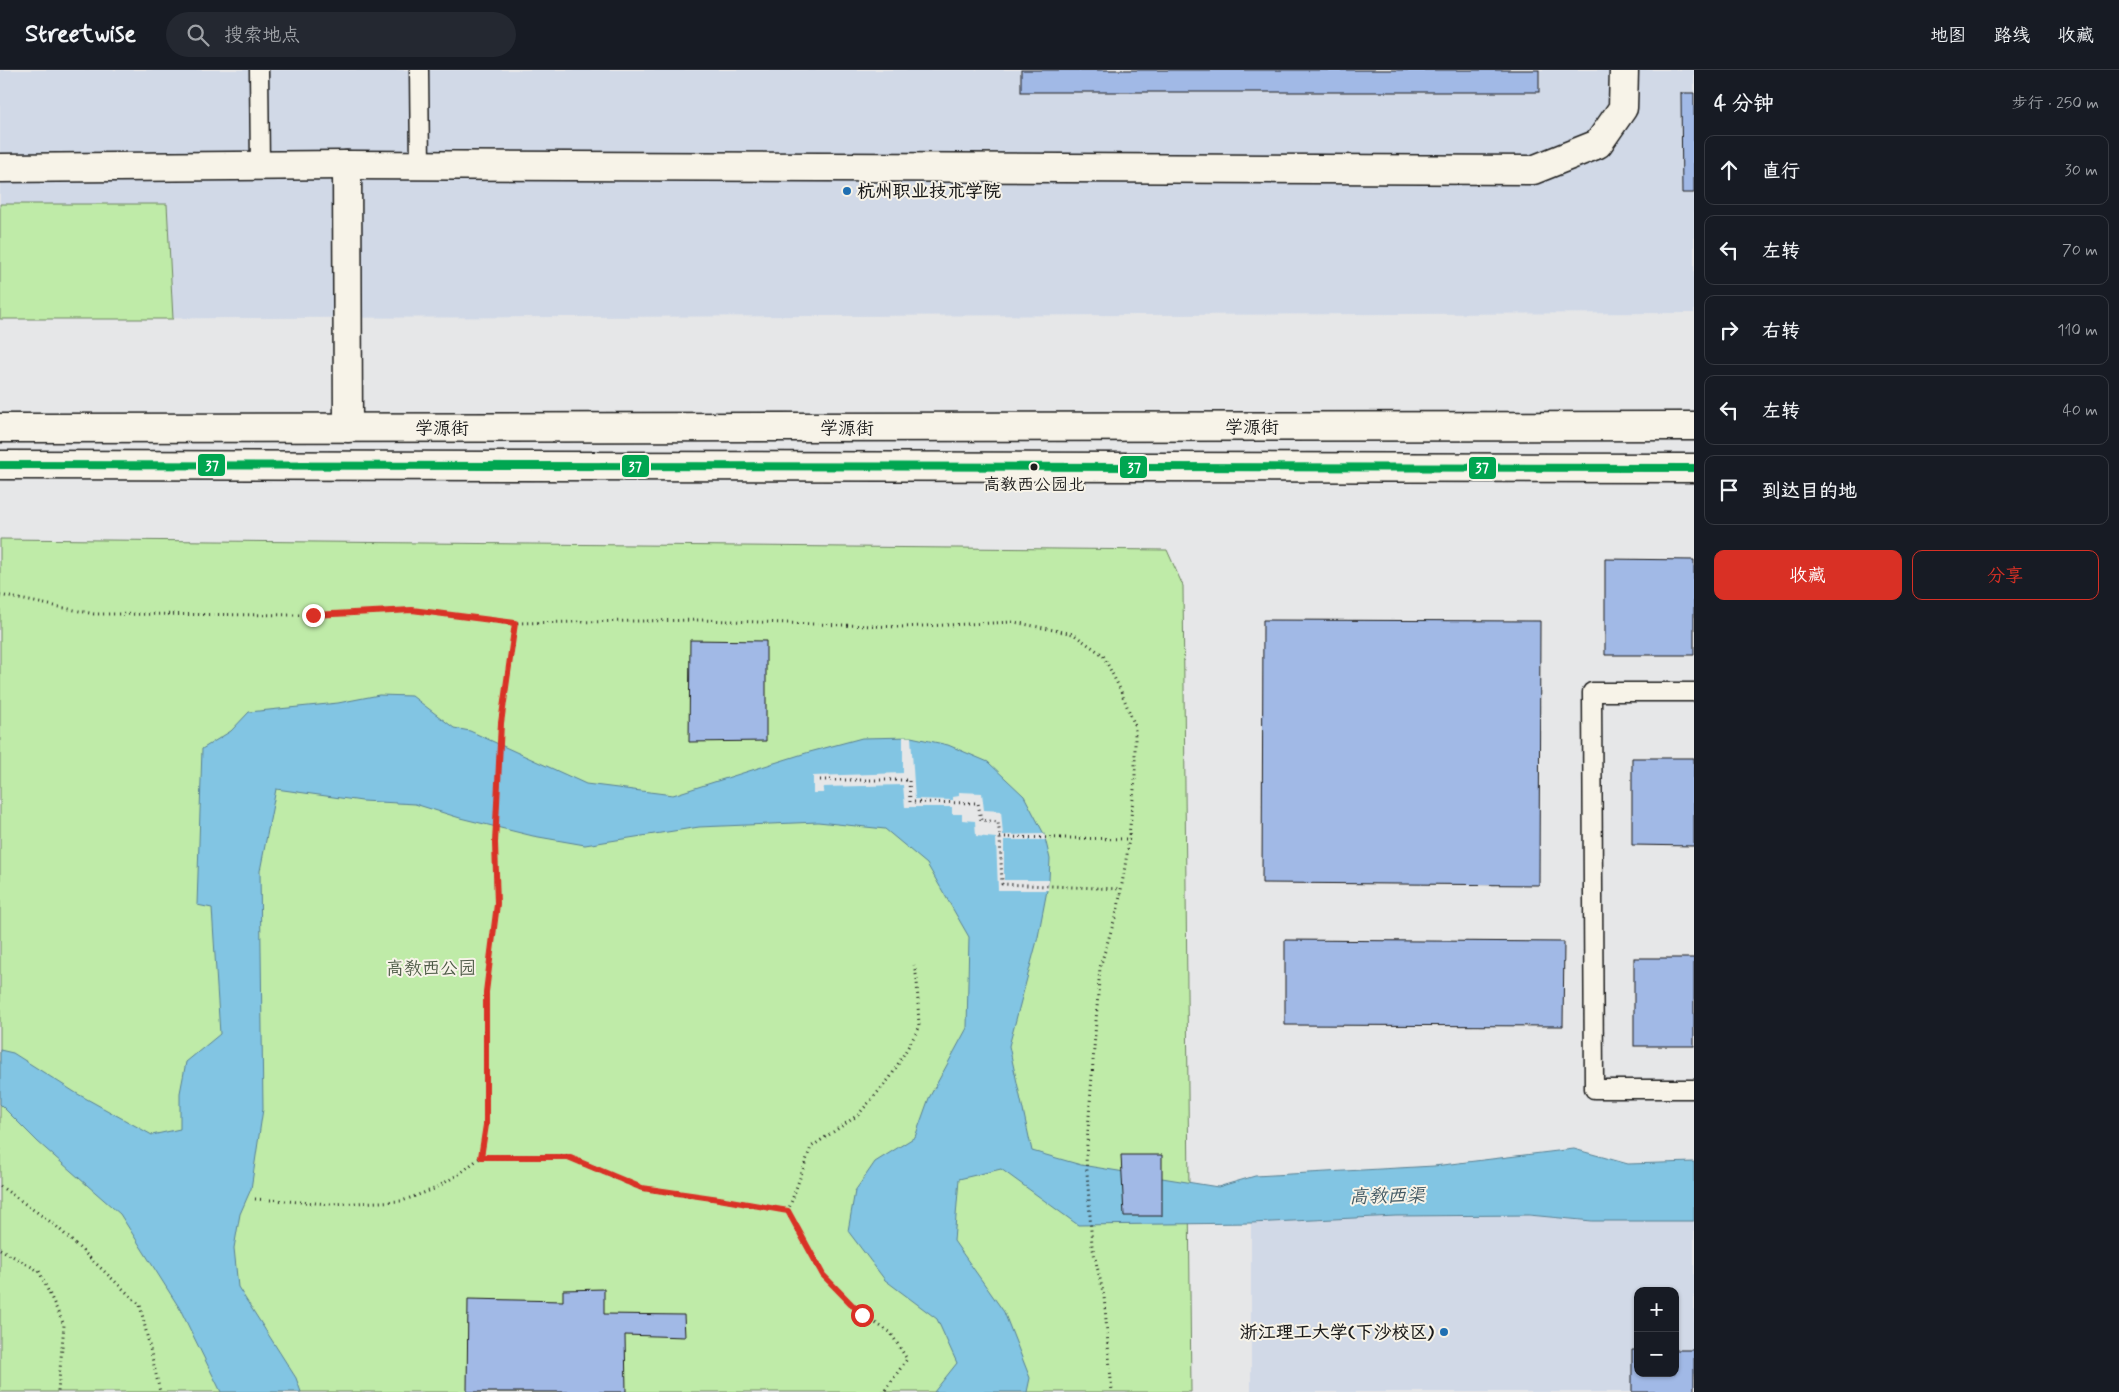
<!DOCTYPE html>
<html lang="zh">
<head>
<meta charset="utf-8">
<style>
  :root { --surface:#171b24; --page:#242831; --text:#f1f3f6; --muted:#9ea1a6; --line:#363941; --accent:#d93025 }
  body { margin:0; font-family:Mynerve,"LXGW WenKai TC",sans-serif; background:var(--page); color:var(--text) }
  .controls { position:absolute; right:15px; bottom:15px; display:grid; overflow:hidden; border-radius:10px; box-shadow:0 1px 4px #0004 }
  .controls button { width:45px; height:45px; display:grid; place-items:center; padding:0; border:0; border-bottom:1px solid var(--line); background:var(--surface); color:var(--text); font:25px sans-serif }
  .stop { position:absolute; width:15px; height:15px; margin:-11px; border:4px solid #d93025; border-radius:50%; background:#fff }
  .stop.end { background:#d93025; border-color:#fff; box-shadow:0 1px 5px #0008 }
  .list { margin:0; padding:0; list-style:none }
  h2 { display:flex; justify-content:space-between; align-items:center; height:65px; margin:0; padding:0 20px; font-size:21px }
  h2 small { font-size:16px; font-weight:400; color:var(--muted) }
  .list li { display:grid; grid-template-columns:32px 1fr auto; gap:15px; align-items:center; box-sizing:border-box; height:70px; margin:0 10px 10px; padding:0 10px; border:1px solid var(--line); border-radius:10px }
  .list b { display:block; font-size:19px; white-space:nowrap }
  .list em { font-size:16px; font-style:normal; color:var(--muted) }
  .actions { display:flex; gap:10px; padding:15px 20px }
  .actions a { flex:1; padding:11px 0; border:1px solid var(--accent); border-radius:10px; text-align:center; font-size:18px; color:var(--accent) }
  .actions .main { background:var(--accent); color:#fff }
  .icon { flex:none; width:28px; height:28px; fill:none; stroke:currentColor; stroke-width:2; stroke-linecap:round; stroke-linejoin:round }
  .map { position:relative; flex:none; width:1694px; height:1322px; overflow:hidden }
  header { display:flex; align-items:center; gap:30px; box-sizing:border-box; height:70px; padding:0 25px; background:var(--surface); border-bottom:1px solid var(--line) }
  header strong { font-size:24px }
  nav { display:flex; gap:28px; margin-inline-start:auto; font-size:18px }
  .search { width:350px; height:45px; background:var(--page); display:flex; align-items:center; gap:12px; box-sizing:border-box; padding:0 18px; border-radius:28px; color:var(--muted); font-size:19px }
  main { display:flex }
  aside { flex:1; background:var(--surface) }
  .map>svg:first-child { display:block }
</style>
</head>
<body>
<header>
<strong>Streetwise</strong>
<div class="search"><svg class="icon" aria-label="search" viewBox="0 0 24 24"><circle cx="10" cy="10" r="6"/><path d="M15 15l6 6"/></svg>搜索地点</div>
<nav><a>地图</a><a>路线</a><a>收藏</a></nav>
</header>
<main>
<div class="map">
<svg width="1694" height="1322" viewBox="0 0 1694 1322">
  <rect width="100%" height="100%" fill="#e6e7e8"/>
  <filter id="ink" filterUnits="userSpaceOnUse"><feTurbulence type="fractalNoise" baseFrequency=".02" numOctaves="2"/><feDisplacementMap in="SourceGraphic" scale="10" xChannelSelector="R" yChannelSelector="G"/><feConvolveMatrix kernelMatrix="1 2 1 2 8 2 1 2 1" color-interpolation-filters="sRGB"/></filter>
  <g filter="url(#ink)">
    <!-- built -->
    <g fill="#d1d9e7" fill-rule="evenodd">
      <polygon points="0,0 1694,0 1694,243 0,249"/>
      <path d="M1529 1145 1592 1151H1694V1322H1251V1153L1396 1146ZM1638 1221H1675V1303H1638Z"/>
    </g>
    <!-- green -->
    <g fill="#bfeba8" stroke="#6e8462">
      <polygon points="0,134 167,134 173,249 0,249"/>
      <polygon points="0,469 1167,480 1183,516 1191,1322 0,1322"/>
    </g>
    <!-- water -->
    <polygon fill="#82c5e3" stroke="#598193" points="379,625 412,626 454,658 470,661 586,714 673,725 806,683 862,668 911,667 948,675 988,692 1024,726 1044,764 1050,789 1049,810 1038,867 1009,976 1032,1081 1081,1095 1218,1117 1255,1106 1434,1096 1574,1079 1628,1094 1694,1092 1694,1151 1592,1151 1529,1145 1396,1146 1251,1153 1078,1155 1001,1099 959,1109 954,1171 1004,1242 1030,1308 1027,1322 934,1322 957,1293 937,1249 885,1210 848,1161 855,1121 875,1092 915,1067 929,1028 967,958 969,867 927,794 885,759 818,752 699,757 585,775 533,766 460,748 415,734 362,731 276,719 260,801 263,1039 251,1119 240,1144 234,1178 238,1217 296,1308 301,1322 221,1322 180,1239 120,1144 38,1072 0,1034 0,980 13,983 76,1023 152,1065 180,1059 180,1023 186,992 220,964 212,838 197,835 202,679 231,661 249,642 338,633"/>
    <!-- pier -->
    <polygon fill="#e6e7e8" points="903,667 911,667 915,729 953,730 953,727 959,726 959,722 982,723 984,740 1001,741 1003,765 1044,764 1047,770 1004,770 1004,810 1049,810 1048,820 998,820 996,768 976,766 975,751 962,750 962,744 952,744 952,737 905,737 903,715 824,717 823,723 813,723 813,706 903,703"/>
    <!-- building -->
    <g fill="#a1b9e6" stroke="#1c1c1c">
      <rect x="1021" y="0" width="518" height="22"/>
      <polygon points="1681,23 1694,23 1694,123 1682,123"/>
      <polygon points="1605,489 1694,490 1694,585 1605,585"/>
      <polygon points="1263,550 1540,551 1539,815 1262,813"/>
      <polygon points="690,570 766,571 766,671 689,672"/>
      <polygon points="1632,688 1694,688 1694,776 1632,775"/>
      <polygon points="1285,870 1564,872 1563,956 1285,955"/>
      <rect x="1634" y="888" width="60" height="88"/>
      <polygon points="1121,1085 1162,1085 1162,1146 1124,1146"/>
      <polygon points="604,1219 604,1244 684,1245 685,1267 625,1265 626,1322 467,1322 468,1229 563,1231 563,1220"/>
      <polygon points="1632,1280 1638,1280 1638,1303 1675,1303 1675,1280 1694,1280 1694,1322 1632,1322"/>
    </g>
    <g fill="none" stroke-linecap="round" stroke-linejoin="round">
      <!-- service casing -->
      <g stroke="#1c1c1c" stroke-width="21">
        <g id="service">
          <polyline points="259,0 260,96"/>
          <polyline points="419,0 420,96"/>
          <polyline points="1694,622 1592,622 1594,1019 1694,1019"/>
        </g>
      </g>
      <!-- minor casing -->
      <g stroke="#1c1c1c" stroke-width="31">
        <g id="minor">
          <polyline points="347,95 348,358"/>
          <polyline points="0,98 347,95 1533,100 1598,74 1623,38 1624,0"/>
        </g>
      </g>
      <!-- secondary casing -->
      <g stroke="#1c1c1c" stroke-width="31">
        <g id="secondary">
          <polyline points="0,358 1694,356"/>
          <polyline points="0,395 1694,398"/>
        </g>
      </g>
      <!-- path -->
      <g stroke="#1c1c1c" stroke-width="3" stroke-dasharray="1 4" stroke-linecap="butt">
        <polyline points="0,525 94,544 313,545 412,540 515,553 702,550 900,557 1014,552 1073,564 1103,585 1120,619 1135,656 1135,710 1127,784 1118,838 1100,897 1086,1087 1092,1175 1104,1226 1112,1322"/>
        <polyline points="820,710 909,710 910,732 978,733 981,750 998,752 1000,767 1002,814 1121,819"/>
        <polyline points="1000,767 1129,769"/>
        <polyline points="481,1087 568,1087 642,1119 719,1129 788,1141 811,1077 858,1045 890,1008 919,958 917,909 914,895"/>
        <polyline points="0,1116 55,1155 140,1235 160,1322"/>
        <polyline points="255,1129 331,1134 402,1131 434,1119 459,1104 481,1087 486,1055 486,922 497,835 495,773 501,653 515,553"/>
        <polyline points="788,1141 823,1205 862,1245 890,1262 907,1289 884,1322"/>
        <polyline points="0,1179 39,1201 64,1255 58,1322"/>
      </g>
      <!-- service -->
      <use href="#service" stroke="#f7f3e8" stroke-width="18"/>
      <!-- minor -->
      <use href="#minor" stroke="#f7f3e8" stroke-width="28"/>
      <!-- secondary -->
      <use href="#secondary" stroke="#f7f3e8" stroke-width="28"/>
      <!-- bus-1 casing -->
      <g stroke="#f7f3e8" stroke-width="11">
        <polyline id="bus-1" points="0,395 1694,398"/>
      </g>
      <!-- bus-1 -->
      <use href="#bus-1" stroke="#00a651" stroke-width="8"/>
    </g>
  </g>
  <g fill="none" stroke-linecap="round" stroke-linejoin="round" filter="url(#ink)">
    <!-- route -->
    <polyline stroke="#d93025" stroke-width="6" points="313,545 412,540 515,553 501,653 495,773 497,834 486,922 486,1055 481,1087 568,1087 642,1118 719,1129 788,1141 823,1205 862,1245"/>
  </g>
  <!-- markers -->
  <g fill="#1f6fb2" stroke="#f7f3e8" stroke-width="2">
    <circle cx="847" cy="121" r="5"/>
    <circle cx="1444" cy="1262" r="5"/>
  </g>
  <circle fill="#1c1c1c" stroke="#f7f3e8" stroke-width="2" cx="1034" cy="397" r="4.5"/>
  <g text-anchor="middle" stroke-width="4" stroke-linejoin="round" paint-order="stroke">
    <!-- bus labels -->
    <g font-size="17" fill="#1c1c1c" stroke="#f7f3e8">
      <text x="1034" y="420">高教西公园北</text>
    </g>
    <!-- poi labels -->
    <g font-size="18" font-weight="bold" fill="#1c1c1c" stroke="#f7f3e8" text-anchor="start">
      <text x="857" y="127">杭州职业技术学院</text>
      <text x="1434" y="1268" text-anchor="end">浙江理工大学(下沙校区)</text>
    </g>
    <!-- street labels -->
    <g font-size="18" fill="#1c1c1c" stroke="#f7f3e8">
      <text x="1252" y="363">学源街</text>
      <text x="442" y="364">学源街</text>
      <text x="847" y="364">学源街</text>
    </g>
    <!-- park labels -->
    <g font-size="18" fill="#4d5a46" stroke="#f7f3e8">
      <text x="431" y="904">高教西公园</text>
    </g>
    <!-- water labels -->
    <g font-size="19" font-style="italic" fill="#405762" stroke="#f7f3e8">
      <text transform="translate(1387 1125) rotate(-1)" y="7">高教西渠</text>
    </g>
  </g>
  <g stroke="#f7f3e8" stroke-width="2">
    <rect x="197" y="383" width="29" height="24" rx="5" fill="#00a651"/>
    <rect x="621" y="384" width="29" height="24" rx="5" fill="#00a651"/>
    <rect x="1119" y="385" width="29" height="24" rx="5" fill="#00a651"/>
    <rect x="1468" y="386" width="29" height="24" rx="5" fill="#00a651"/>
  </g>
  <g font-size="14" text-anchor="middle" font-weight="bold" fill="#fff">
    <text x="212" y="400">37</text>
    <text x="635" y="401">37</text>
    <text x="1134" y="402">37</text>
    <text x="1482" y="402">37</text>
  </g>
</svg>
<div class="controls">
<button>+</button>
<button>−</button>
</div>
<div class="stop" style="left:862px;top:1245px"></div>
<div class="stop end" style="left:313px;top:545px"></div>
</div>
<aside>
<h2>4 分钟<small>步行 · 250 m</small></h2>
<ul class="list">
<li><svg class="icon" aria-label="ahead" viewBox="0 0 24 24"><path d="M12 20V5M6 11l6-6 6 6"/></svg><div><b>直行</b></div><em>30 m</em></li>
<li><svg class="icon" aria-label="left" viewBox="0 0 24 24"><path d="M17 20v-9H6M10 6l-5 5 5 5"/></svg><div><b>左转</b></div><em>70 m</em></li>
<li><svg class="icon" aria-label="right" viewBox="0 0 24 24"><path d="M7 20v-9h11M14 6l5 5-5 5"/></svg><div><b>右转</b></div><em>110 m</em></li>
<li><svg class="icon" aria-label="left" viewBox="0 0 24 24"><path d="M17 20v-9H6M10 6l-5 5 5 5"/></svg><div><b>左转</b></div><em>40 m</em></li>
<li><svg class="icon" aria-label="arrive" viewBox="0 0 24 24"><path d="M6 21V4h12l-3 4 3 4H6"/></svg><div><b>到达目的地</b></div></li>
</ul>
<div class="actions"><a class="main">收藏</a><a>分享</a></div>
</aside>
</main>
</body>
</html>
